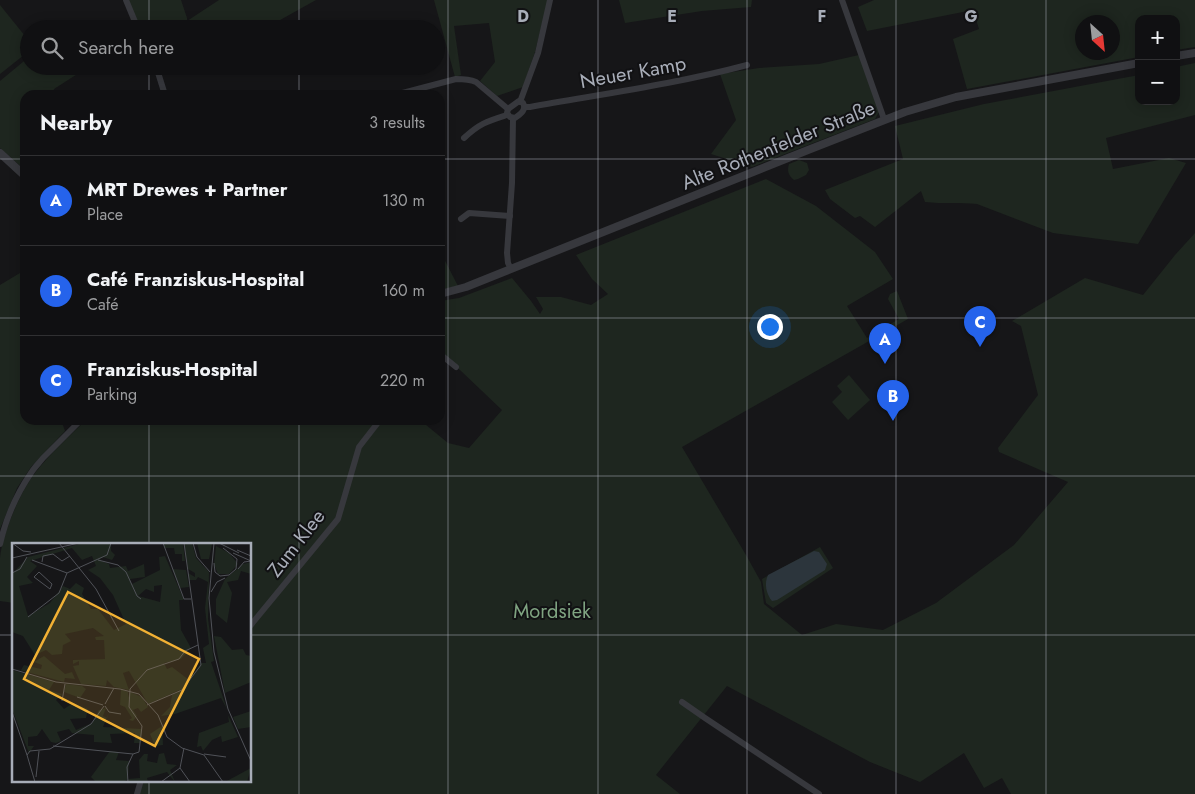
<!DOCTYPE html>
<html lang="en">
<head>
<meta charset="utf-8">
<style>
  :root { --surface:#101012; --page:#1e1e20; --text:#f1f3f6; --muted:#9c9d9f; --line:#303032; --accent:#2563eb }
  body { margin:0; font-family:Jost,sans-serif; background:var(--page); color:var(--text) }
  .controls { position:absolute; right:15px; top:15px; display:grid; overflow:hidden; border-radius:10px; box-shadow:0 2px 12px #0003 }
  .controls button { width:45px; height:45px; display:grid; place-items:center; padding:0; border:0; border-bottom:1px solid var(--line); background:var(--surface); color:var(--text); font:25px sans-serif }
  .compass { position:absolute; left:1075px; top:15px; width:45px; height:45px; border-radius:50%; background:var(--surface); box-shadow:0 2px 12px #0003; rotate:153deg }
  .you { position:absolute; left:769px; top:326px; width:18px; height:18px; margin:-12px; border:4px solid #fff; border-radius:50%; background:#1a73e8; box-shadow:0 0 0 8px #1a73e833 }
  .badge { display:grid; place-items:center; width:32px; height:32px; border-radius:50%; background:var(--accent); color:#fff; font-size:16px; font-weight:700 }
  .pin { position:absolute; translate:-50% -41px; filter:drop-shadow(0 1px 2px #0008) }
  .pin::after { content:''; position:absolute; top:26px; width:18px; height:15px; background:inherit; clip-path:polygon(0 0,100% 0,50% 100%) }
  .list { margin:0; padding:0; list-style:none }
  h2 { display:flex; justify-content:space-between; align-items:center; height:65px; margin:0; padding:0 20px; font-size:21px }
  h2 small { font-size:16px; font-weight:400; color:var(--muted) }
  .list li { display:grid; grid-template-columns:32px 1fr auto; gap:15px; align-items:center; box-sizing:border-box; height:90px; padding:0 20px; border-top:1px solid var(--line) }
  .list b { display:block; font-size:19px; white-space:nowrap }
  .list p { margin:0; font-size:16px; white-space:nowrap; color:var(--muted) }
  .list em { font-size:16px; font-style:normal; color:var(--muted) }
  .icon { flex:none; width:28px; height:28px; fill:none; stroke:currentColor; stroke-width:2; stroke-linecap:round; stroke-linejoin:round }
  .map { position:relative; flex:none; width:1195px; height:794px; overflow:hidden }
  .search { position:absolute; background:var(--surface); box-shadow:0 2px 12px #0003; left:20px; top:20px; width:425px; height:55px; display:flex; align-items:center; gap:12px; box-sizing:border-box; padding:0 18px; border-radius:28px; color:var(--muted); font-size:19px }
  .panel { position:absolute; background:var(--surface); box-shadow:0 2px 12px #0003; left:20px; top:90px; width:425px; height:335px; border-radius:15px }
  .map>svg:first-child { display:block }
</style>
</head>
<body>
<div class="map">
<svg width="1195" height="794" viewBox="0 0 1195 794">
  <rect width="100%" height="100%" fill="#161618"/>
  <!-- green -->
  <g fill="#1e261f" fill-rule="evenodd">
    <polygon points="128,0 181,0 187,18 187,21 219,0 316,0 264,29 140,29"/>
    <polygon points="434,0 548,0 535,52 523,87 497,96 480,81 495,62 489,23 454,26 461,75 455,77"/>
    <polygon points="619,0 752,0 751,7 702,11 625,23"/>
    <path d="M874 0H1195V47L1176 50V19H1139V57L967 89 953 39 979 29 973 10 867 31 858 7ZM1082 22H1112V52H1082Z"/>
    <polygon points="0,5 29,41 29,51 0,74"/>
    <polygon points="859,55 879,112 875,119 752,167 711,154 736,120 720,74 759,68 819,64"/>
    <polygon points="29,57 29,66 75,66 82,71 54,89 53,95 25,95 25,170 0,148 0,81"/>
    <path d="M1195 63V115L1106 138 1113 169 1169 158 1186 163 1138 244 1053 233 977 204C960 202 943 204 925 202L921 191 875 227 860 216 855 218 830 199 825 190 903 159 895 126 984 104 1139 75V101H1176V67Z"/>
    <path d="M799 160 807 163 809 170 806 175 798 179 794 180C788 175 787 171 789 164Z"/>
    <path d="M766 179 816 206 875 252 893 279 847 306 867 338 899 319 888 299 890 294 897 291 908 319 682 447 746 555 761 582 764 604 802 635 836 624 883 630 936 603 1014 545 1068 482 999 452 998 448 1038 395 1021 326 1012 321 1085 278 1143 295 1175 255 1195 233V794H1011L1002 778 984 788 964 753 920 782 870 762 727 686 656 775 680 794H137L141 780H250V544H14V603L0 601C0 587 0 572 0 558 2 535 20 492 35 473 50 454 68 437 86 420H420L448 443 469 448 502 410 440 351V301L459 298 512 278 531 301 540 314 543 309 536 297H561L591 305 608 294 592 279 576 255Z"/>
    <polygon points="440,251 458,286 440,290"/>
    <polygon points="25,270 25,420 61,420 65,431 31,467 17,488 0,529 0,285"/>
    <polygon points="849,375 870,400 848,420 832,402 842,392 837,386"/>
    <polygon points="820,547 833,568 773,608 766,603 762,579"/>
  </g>
  <!-- water -->
  <path fill="#2c353c" d="M814 551 819 552 827 564 825 570 777 600 772 601C766 594 764 583 768 575Z"/>
  <g fill="none" stroke-linecap="round" stroke-linejoin="round">
    <!-- minor -->
    <g stroke="#37383d" stroke-width="6">
      <polyline points="126,0 138,29"/>
      <polyline points="842,0 884,119"/>
      <polyline points="156,66 165,95"/>
      <path d="M395 95 456 79C463 79 469 79 476 82L508 109"/>
      <path d="M519 101 523 103C527 110 520 114 515 118L510 117 507 113 508 109Z"/>
      <polyline points="520,102 538,53 550,0"/>
      <path d="M525 107H530C602 94 676 84 747 65"/>
      <path d="M464 138C480 123 488 121 507 115"/>
      <polyline points="461,219 469,213 510,216"/>
      <polyline points="511,269 508,263 507,253 512,183 513,118"/>
      <polyline points="440,354 456,367"/>
      <path d="M0 544C6 518 16 495 31 473 34 468 39 463 43 458 56 445 68 433 81 420"/>
      <polyline points="250,626 338,519 359,447 380,420"/>
      <polyline points="682,702 705,718 819,794"/>
      <polyline points="137,794 141,780"/>
    </g>
    <!-- tertiary -->
    <g stroke="#37383d" stroke-width="8">
      <polyline points="1176,56 1195,53"/>
      <polyline points="0,153 25,176"/>
      <polyline points="440,294 466,287 808,150 905,112 956,97 1139,63"/>
    </g>
  </g>
  <!-- grid -->
  <path fill="none" stroke="#a8adb8" stroke-width="1" stroke-opacity="0.55" d="M149 0V29M299 0V29M448 0V794M598 0V794M747 0V794M896 0V794M1046 0V794M149 66V95M299 66V95M0 159H25M440 159H1195M0 318H25M440 318H1195M149 420V544M299 420V794M0 476H1195M0 635H14M250 635H1195M149 780V794"/>
  <g text-anchor="middle" stroke-width="4" stroke-linejoin="round" paint-order="stroke">
    <!-- street labels -->
    <g font-size="20" fill="#a8adb8" stroke="#111113">
      <text transform="translate(633 72) rotate(-10)" y="7">Neuer Kamp</text>
      <text transform="translate(778 145) rotate(-22)" y="7">Alte Rothenfelder Straße</text>
      <text transform="translate(296 543) rotate(-52)" y="7">Zum Klee</text>
    </g>
    <!-- park labels -->
    <g font-size="20" fill="#7fa381" stroke="#111113">
      <text x="552" y="618">Mordsiek</text>
    </g>
  </g>
  <!-- overview -->
  <g transform="translate(12 543)">
    <rect width="239" height="239" fill="#161618"/>
    <path d="M71 0H99V8L103 12 100 17 91 14 87 17 97 21 98 25 114 23 116 28 132 21 133 34 118 36 120 41 148 27 147 14 153 13 172 57H167L169 87 179 105 169 116 152 120 155 126 160 124 177 137 189 120H194L191 105 197 101 193 65 196 39 186 34 184 37H177L176 30 183 34V30L176 26 172 0H180L184 15 197 29 196 76 202 118 199 119 215 166 209 155 163 171 149 173 158 164 160 152 170 146 136 161 117 128 111 130 117 147 102 144 95 137 94 143 69 141 61 123 67 122V118L61 121V117L93 116 92 97H84L83 94 92 93 81 85 53 91 59 98 51 102 50 111 40 112 34 107 23 112 11 93 0 89V31L16 14ZM60 5 70 17 80 13 84 23 76 27 88 35 101 52 114 81 102 87 86 66H79L70 51 72 45 64 40 58 46 51 43 38 60 16 73 7 43 21 40 15 34 25 23 18 18ZM150 42 148 59 126 53 134 46 142 49V43ZM152 0H171L173 18H170V11H163L162 5H152ZM185 0 200 1 197 16H189ZM204 3 217 10 226 21 217 31H206L202 21ZM239 19V31L229 28 226 37 215 39 220 50 215 80 204 71V56L213 36 231 21ZM160 26 174 27 177 44 168 45ZM202 93 209 94 220 107 231 106 234 112 239 113V139L213 150ZM32 113 53 131 60 129 63 136 53 135 52 139 0 125 9 127 12 122 29 126 30 122 22 119ZM0 127 42 139 37 147 50 151 44 157 52 166 61 160 76 166 74 175 58 176 64 187 80 180 87 167 94 165 91 173 95 175 97 169 91 184 130 186 128 200H122L123 190 98 191 100 200 82 199V192L60 190 57 186 45 189 49 198 44 200 39 199 30 186 25 193 16 194V203H22L17 210 0 166ZM54 141 70 143 74 146 68 155 52 149ZM109 146 116 149V154L118 149 130 154 136 164 129 169 126 165 121 167 125 173 121 178 117 177 120 175 113 164 108 162ZM239 168V184L226 186 221 174ZM216 172 226 194 210 199 209 193 200 197 191 208 189 203 185 204 187 190 217 179ZM150 183 151 202 143 203 138 191ZM98 208 107 209 104 217 117 218 116 236 111 239H84L79 234ZM152 210 155 221 165 222 158 227 163 239 155 229 135 235 136 239H117L116 236 128 235 127 217 132 211H136L135 218 145 220 147 211ZM239 225 235 239H213Z" fill="#1e261f" fill-rule="evenodd"/>
    <path fill="none" stroke="#505258" stroke-width="1" d="M0 0 11 8 19 9M47 0 84 46 107 88M151 0 172 56H179M181 0 185 14 198 29M202 0 197 55 202 109 216 166 239 218M207 0 227 10M225 7 239 13M221 10 239 18M0 15 67 0M20 17 55 30M86 17 106 22 114 29 125 53 129 56M30 19 31 13 41 11 50 18 58 13M202 20 203 29 208 33 217 32 224 26 225 16 211 5M226 26 232 19 239 18M27 29 40 41 38 46 22 34ZM0 30 8 26 15 14M199 49 205 39 213 35M16 74 47 50 55 30 95 12 99 0M0 126 44 139 108 146 127 151 146 172 155 194 170 205 192 212 211 239M65 154 91 162M50 158 53 141M93 161 102 145M135 162 170 147 189 122 172 0M93 163 97 169 109 171M0 169 15 212M41 203 121 211M192 211 214 214M15 212 18 208 38 206 79 181 92 163M15 212 23 239M168 225 178 239M24 234 27 208M116 239 115 224 121 211 127 209 130 183 117 164 118 146 135 127 167 116 173 108 186 102M149 239 168 225 172 205"/>
    <path fill="#f2b134" fill-opacity="0.15" stroke="#f2b134" stroke-width="2.5" d="M56 49 187 116 143 203 12 136Z"/>
    <rect width="239" height="239" fill="none" stroke="#a8adb8" stroke-width="2.5"/>
  </g>
  <g font-size="16" text-anchor="middle" font-weight="bold" fill="#a8adb8" stroke="#111113" stroke-width="4" stroke-linejoin="round" paint-order="stroke">
    <text x="523" y="22">D</text>
    <text x="672" y="22">E</text>
    <text x="822" y="22">F</text>
    <text x="971" y="22">G</text>
  </g>
</svg>
<div class="controls">
<button>+</button>
<button>−</button>
</div>
<svg class="compass" viewBox="-18 -18 36 36"><path d="M0-13l5 13h-10z" fill="#e53935"/><path d="M0 13l5-13h-10z" fill="#9c9d9f"/></svg>
<div class="you"></div>
<div class="pin badge" style="left:885px;top:364px">A</div>
<div class="pin badge" style="left:893px;top:421px">B</div>
<div class="pin badge" style="left:980px;top:347px">C</div>
<div class="search"><svg class="icon" aria-label="search" viewBox="0 0 24 24"><circle cx="10" cy="10" r="6"/><path d="M15 15l6 6"/></svg>Search here</div>
<section class="panel">
<h2>Nearby<small>3 results</small></h2>
<ul class="list">
<li><span class="badge">A</span><div><b>MRT Drewes + Partner</b><p>Place</p></div><em>130 m</em></li>
<li><span class="badge">B</span><div><b>Café Franziskus-Hospital</b><p>Café</p></div><em>160 m</em></li>
<li><span class="badge">C</span><div><b>Franziskus-Hospital</b><p>Parking</p></div><em>220 m</em></li>
</ul>
</section>
</div>
</body>
</html>
